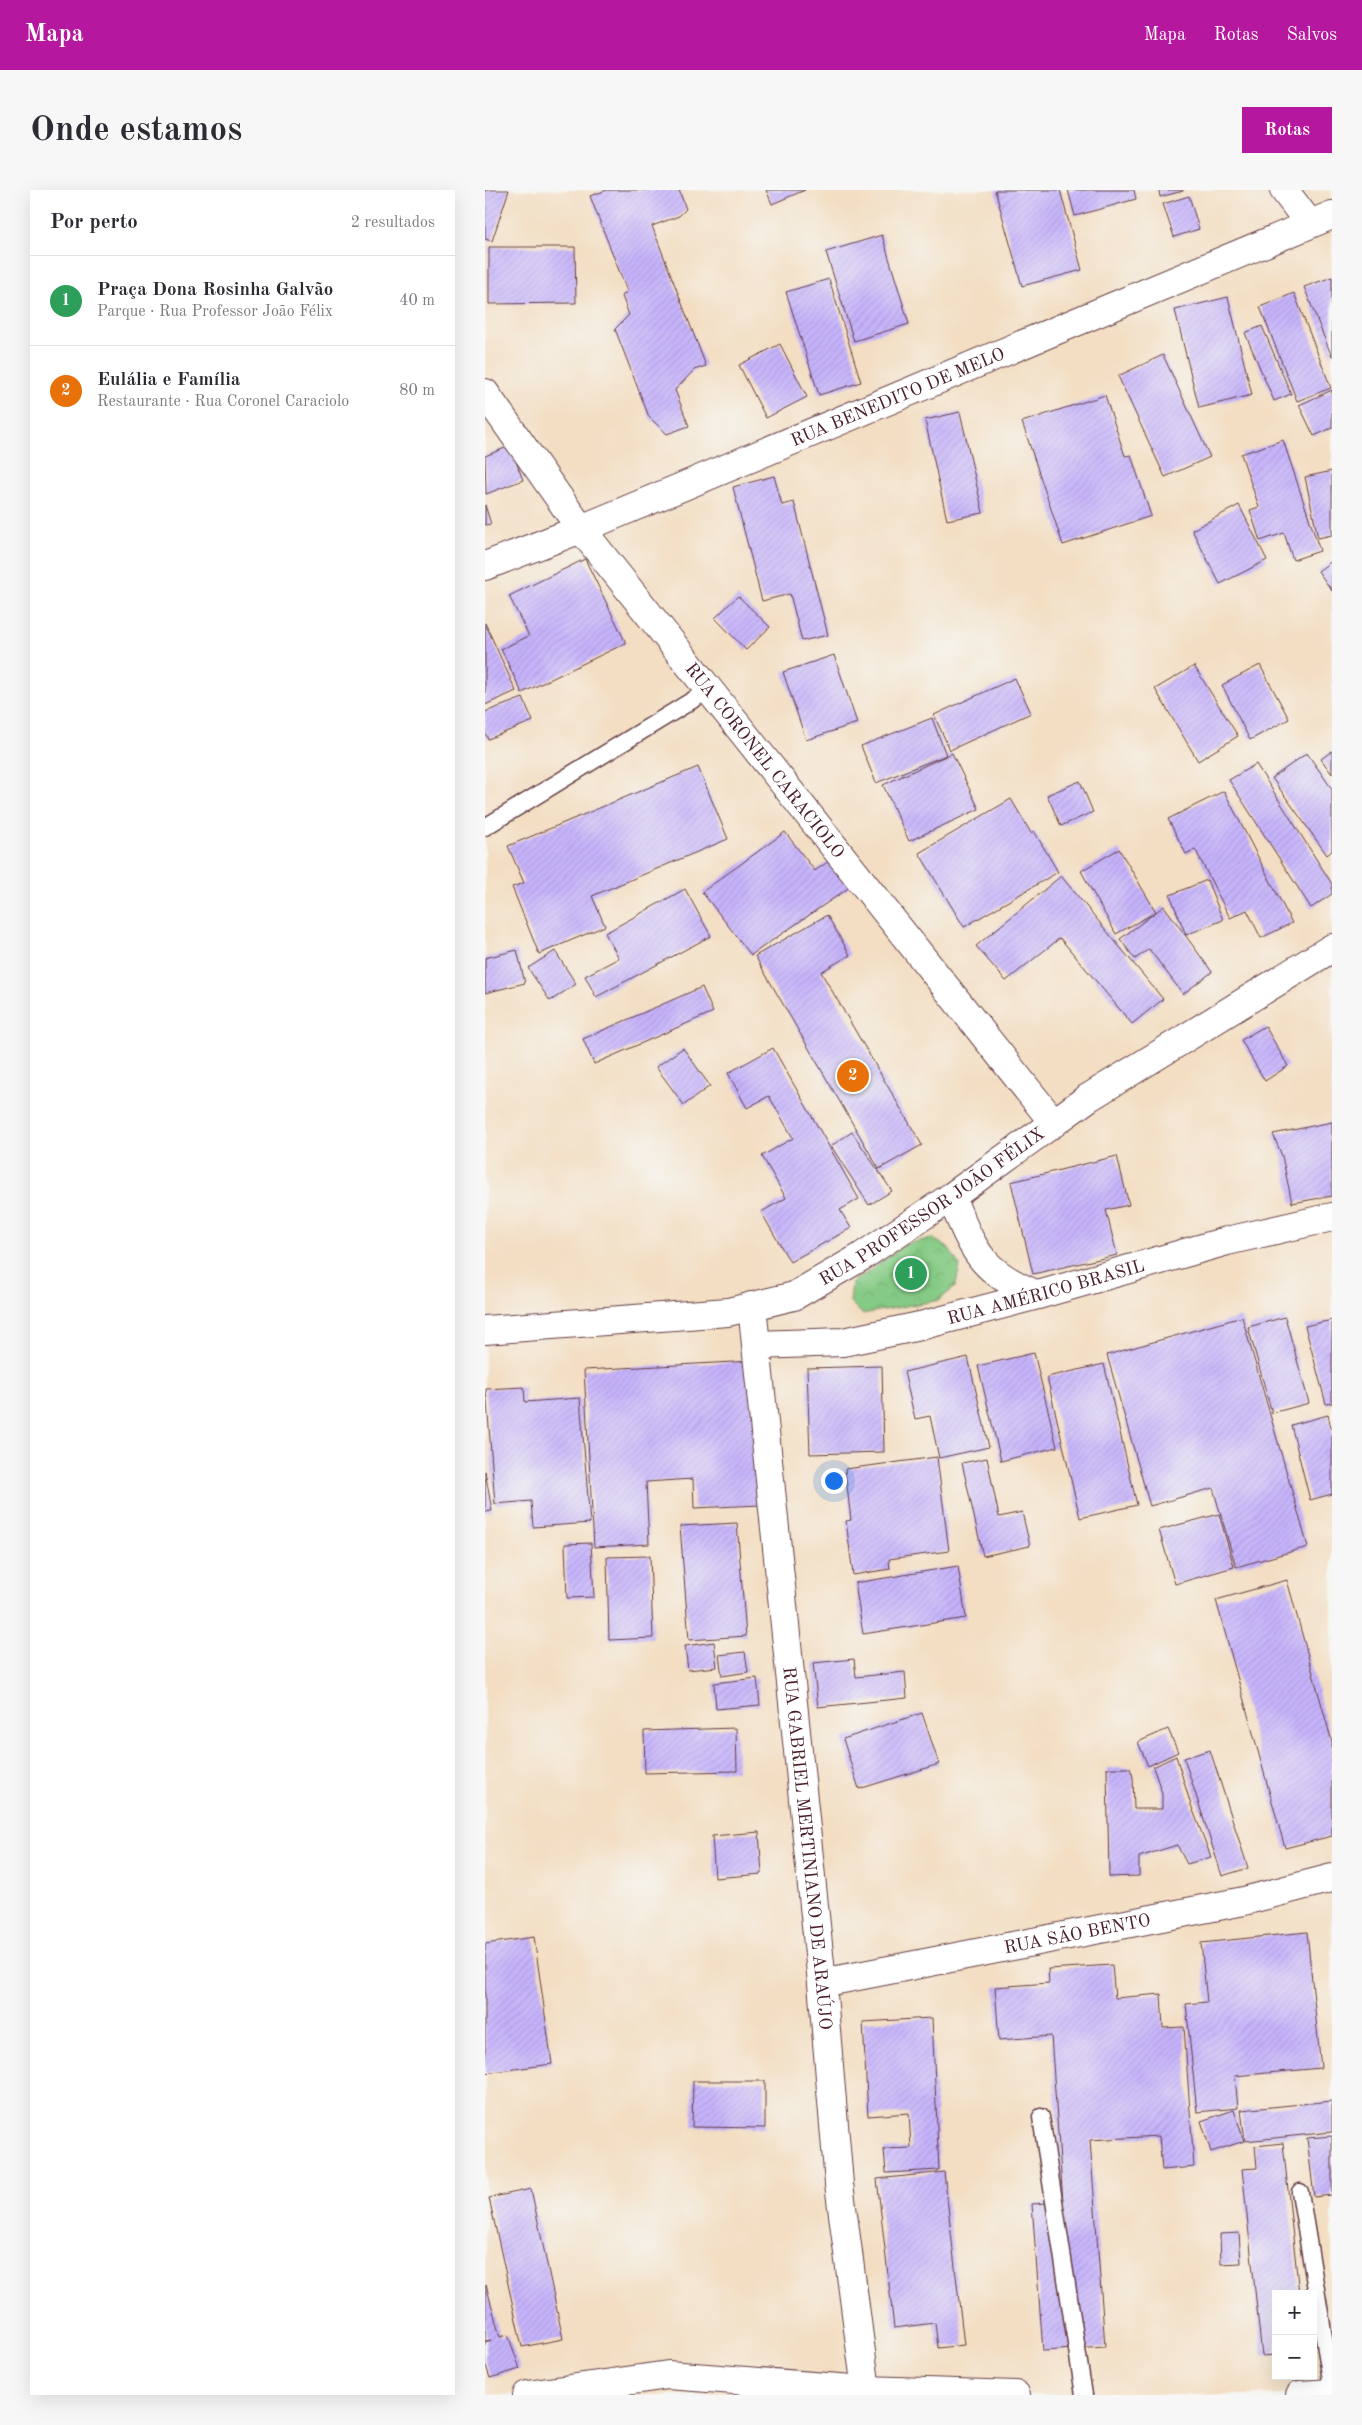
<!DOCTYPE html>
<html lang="pt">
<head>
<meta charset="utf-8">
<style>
  :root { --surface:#fff; --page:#f7f7f7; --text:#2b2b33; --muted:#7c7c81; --line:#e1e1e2; --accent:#b5179e }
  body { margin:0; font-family:"Old Standard TT",serif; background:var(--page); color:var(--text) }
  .controls { position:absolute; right:15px; bottom:15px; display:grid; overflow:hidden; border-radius:0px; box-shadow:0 5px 20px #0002 }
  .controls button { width:45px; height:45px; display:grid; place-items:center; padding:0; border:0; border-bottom:1px solid var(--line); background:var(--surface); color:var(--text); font:25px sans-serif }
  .you { position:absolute; left:348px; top:1290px; width:18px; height:18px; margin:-12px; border:4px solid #fff; border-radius:50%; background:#1a73e8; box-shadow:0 0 0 8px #1a73e833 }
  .badge { display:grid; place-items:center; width:32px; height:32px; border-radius:50%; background:var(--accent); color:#fff; font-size:16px; font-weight:700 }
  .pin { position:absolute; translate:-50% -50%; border:2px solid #fff; box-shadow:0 1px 5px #0006 }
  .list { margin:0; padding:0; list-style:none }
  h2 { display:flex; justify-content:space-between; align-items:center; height:65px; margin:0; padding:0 20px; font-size:21px }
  h2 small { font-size:16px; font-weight:400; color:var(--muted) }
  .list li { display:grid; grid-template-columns:32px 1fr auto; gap:15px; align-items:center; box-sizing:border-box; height:90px; padding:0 20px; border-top:1px solid var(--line) }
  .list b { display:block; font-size:19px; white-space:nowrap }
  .list p { margin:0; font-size:16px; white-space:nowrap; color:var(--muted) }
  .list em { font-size:16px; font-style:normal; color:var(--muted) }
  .map { position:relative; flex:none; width:847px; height:2205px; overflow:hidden; border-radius:0px }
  header { display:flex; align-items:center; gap:30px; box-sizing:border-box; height:70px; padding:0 25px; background:var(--accent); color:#fff }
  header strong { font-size:24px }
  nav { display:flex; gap:28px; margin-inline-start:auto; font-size:18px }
  .intro { display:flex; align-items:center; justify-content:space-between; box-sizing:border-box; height:120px; padding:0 30px }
  h1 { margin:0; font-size:35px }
  .button { padding:12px 22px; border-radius:0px; background:var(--accent); color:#fff; font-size:18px; font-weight:700 }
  main { display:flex; gap:30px; padding:0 30px }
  aside { flex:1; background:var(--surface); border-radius:0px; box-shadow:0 5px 20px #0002 }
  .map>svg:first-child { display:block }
</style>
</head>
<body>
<header>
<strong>Mapa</strong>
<nav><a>Mapa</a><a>Rotas</a><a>Salvos</a></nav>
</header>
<div class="intro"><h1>Onde estamos</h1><a class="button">Rotas</a></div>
<main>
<aside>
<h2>Por perto<small>2 resultados</small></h2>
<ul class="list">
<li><span class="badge" style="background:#2e9e5b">1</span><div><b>Praça Dona Rosinha Galvão</b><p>Parque · Rua Professor João Félix</p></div><em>40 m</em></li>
<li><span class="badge" style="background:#e8710a">2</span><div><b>Eulália e Família</b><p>Restaurante · Rua Coronel Caraciolo</p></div><em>80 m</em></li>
</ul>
</aside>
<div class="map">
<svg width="847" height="2205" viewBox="0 0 847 2205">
  <defs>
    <pattern id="park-crowns" width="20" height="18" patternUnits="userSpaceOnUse" patternTransform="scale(1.25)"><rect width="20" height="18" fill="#86cb85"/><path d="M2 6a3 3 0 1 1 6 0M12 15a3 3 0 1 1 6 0" fill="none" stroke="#75ae73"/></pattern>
    <pattern id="building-hatch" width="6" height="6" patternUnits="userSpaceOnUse" patternTransform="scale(1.25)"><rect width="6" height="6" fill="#c6b4fc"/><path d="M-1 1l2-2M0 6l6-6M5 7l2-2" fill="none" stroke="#ac9ad8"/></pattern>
  </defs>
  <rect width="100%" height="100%" fill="#f6f6f2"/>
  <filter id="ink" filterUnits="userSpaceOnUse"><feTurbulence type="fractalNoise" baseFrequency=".02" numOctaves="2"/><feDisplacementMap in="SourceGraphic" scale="10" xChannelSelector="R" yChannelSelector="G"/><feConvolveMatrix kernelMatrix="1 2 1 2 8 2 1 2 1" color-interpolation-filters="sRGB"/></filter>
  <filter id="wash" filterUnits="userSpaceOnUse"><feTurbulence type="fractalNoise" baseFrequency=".0096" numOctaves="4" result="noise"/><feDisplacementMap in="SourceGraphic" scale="20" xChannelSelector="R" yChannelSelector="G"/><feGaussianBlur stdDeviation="1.12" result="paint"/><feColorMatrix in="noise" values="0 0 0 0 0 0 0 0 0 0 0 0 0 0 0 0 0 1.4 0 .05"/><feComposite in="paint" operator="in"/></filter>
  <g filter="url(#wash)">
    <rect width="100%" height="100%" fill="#f3dec3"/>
    <!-- park -->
    <polygon fill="url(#park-crowns)" stroke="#687558" points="447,1048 463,1058 475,1076 470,1097 454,1110 377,1124 365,1112 367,1093 421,1054"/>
    <g id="blocks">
      <!-- building -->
      <g fill="url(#building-hatch)">
        <polygon points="0,0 24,0 7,51 0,49"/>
        <polygon points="122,0 194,0 201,19 194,26 167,36 221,176 209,180 190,200 204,236 182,244 164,227 130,139 144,125 137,106 142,101 105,6"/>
        <polygon points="281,0 320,0 287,14"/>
        <polygon points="510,0 575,0 597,80 537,96"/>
        <polygon points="583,0 649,0 651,9 590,26"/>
        <polygon points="674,0 698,0 698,1 675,7"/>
        <polygon points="704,6 714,39 689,47 678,14"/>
        <polygon points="397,45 424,134 369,151 341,62"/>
        <polygon points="4,57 90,57 91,113 4,114"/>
        <polygon points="847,87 847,167 819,97"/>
        <polygon points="344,89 376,192 334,205 301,102"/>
        <polygon points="809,103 846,198 812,211 775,117"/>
        <polygon points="743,107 767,205 714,218 690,120"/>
        <polygon points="777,136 806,204 789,211 760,143"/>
        <polygon points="295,154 322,207 281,228 254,175"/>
        <polygon points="678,165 725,267 680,287 633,186"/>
        <polygon points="847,200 847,238 829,246 814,215"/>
        <polygon points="620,205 640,266 646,265 666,326 578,355 537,232"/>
        <polygon points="475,222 498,323 462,330 440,230"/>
        <polygon points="798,250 835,361 808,370 799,343 775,351 765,320 774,317 756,264"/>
        <polygon points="25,256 38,290 1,304 0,266"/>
        <polygon points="847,281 847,345 833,348 820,287"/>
        <polygon points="289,286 297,315 309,312 343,445 317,451 305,404 277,411 248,297"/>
        <polygon points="0,315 6,334 0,335"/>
        <polygon points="754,315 782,370 735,394 707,340"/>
        <polygon points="100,369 141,453 37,503 16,459 44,446 24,406"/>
        <polygon points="847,371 847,401 833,381"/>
        <polygon points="253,406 285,437 261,460 230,428"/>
        <polygon points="0,433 31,501 0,515"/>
        <polygon points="349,465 372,533 321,550 298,482"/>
        <polygon points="775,475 804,529 765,550 737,495"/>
        <polygon points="709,476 753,546 713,571 670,499"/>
        <polygon points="530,488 546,523 465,560 449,525"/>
        <polygon points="38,508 48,531 3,549 0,543 0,522"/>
        <polygon points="447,528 461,565 391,593 376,556"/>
        <polygon points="847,561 847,584 836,569"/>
        <polygon points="467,563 494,619 424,651 398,595"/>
        <polygon points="822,563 847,599 847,661 842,665 787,588"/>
        <polygon points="771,574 847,694 847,704 826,718 744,590"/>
        <polygon points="213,577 243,649 107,706 120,736 54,764 27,697 39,693 23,656"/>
        <polygon points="595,591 608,622 576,636 562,605"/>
        <polygon points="739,601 807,733 776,748 762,720 745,728 710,659 701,664 683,629"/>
        <polygon points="526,609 546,643 549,641 573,682 479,737 434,663"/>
        <polygon points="300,642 330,681 348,668 368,695 266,765 217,702"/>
        <polygon points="634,659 671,722 631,744 596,681"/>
        <polygon points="576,686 678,809 647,834 575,748 521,791 491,756"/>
        <polygon points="722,690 738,730 701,745 685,705"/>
        <polygon points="200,699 226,746 111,807 100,786 134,768 120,743"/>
        <polygon points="679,716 727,782 698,804 664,759 650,769 635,749"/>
        <polygon points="342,725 365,765 336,782 437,955 394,979 270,766"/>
        <polygon points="32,760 40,793 0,803 0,768"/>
        <polygon points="70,761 91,794 65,811 43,778"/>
        <polygon points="217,797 228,822 109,874 98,849"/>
        <polygon points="780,836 803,876 780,891 756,850"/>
        <polygon points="198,858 225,896 199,915 171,877"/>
        <polygon points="288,858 374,1009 355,1020 366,1038 305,1072 276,1022 301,1008 277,966 308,948 284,906 262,918 243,883"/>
        <polygon points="847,932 847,1006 807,1013 797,966 788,944"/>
        <polygon points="367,942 407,1001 384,1015 346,956"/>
        <polygon points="632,966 644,1015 621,1020 632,1065 548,1084 526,992"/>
        <polygon points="757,1127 823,1357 751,1377 728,1298 665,1316 622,1165"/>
        <polygon points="800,1127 824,1213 787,1223 763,1137"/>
        <polygon points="847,1130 847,1213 841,1214 820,1136"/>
        <polygon points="549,1163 572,1257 516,1271 493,1176"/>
        <polygon points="483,1167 504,1257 454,1268 445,1226 430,1229 419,1182"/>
        <polygon points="267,1171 275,1315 209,1318 208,1289 161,1292 164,1354 109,1357 99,1180"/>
        <polygon points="619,1174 652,1315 595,1328 562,1187"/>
        <polygon points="397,1176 399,1262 325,1264 322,1178"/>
        <polygon points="39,1197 40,1212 95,1208 105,1333 48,1337 46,1311 10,1314 1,1199"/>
        <polygon points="843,1225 847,1242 847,1304 825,1310 806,1235"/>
        <polygon points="452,1267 464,1361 404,1369 405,1379 368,1385 361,1331 366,1330 360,1279"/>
        <polygon points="502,1268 514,1327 537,1322 545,1356 498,1366 477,1273"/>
        <polygon points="0,1281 7,1321 0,1322"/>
        <polygon points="734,1324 749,1377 690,1394 674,1340"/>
        <polygon points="252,1333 261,1446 204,1450 195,1336"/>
        <polygon points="106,1353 109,1407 82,1408 80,1354"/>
        <polygon points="165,1366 168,1448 124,1450 122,1367"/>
        <polygon points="473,1376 481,1428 378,1444 370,1393"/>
        <polygon points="802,1390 847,1552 847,1646 800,1658 731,1410"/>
        <polygon points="229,1452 232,1477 203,1480 200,1456"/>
        <polygon points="260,1462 263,1482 237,1486 234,1465"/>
        <polygon points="369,1469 371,1487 420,1482 422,1508 333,1517 328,1473"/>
        <polygon points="272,1488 275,1515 231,1519 229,1493"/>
        <polygon points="437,1523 454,1574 374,1599 358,1549"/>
        <polygon points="251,1538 252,1581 160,1583 159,1541"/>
        <polygon points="683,1539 693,1562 663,1576 653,1552"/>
        <polygon points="725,1560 763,1678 737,1686 699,1568"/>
        <polygon points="691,1566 706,1615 726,1667 702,1674 692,1655 654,1667 654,1686 624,1687 622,1578 645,1578 648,1587 649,1619 677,1619 677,1603 668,1577"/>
        <polygon points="274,1642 277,1684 230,1688 227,1646"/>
        <polygon points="822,1742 836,1878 750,1886 753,1918 712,1922 701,1814 722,1812 716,1753"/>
        <polygon points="49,1747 67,1874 0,1883 0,1754"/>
        <polygon points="627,1775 630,1808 676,1804 678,1838 699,1837 709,1977 677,1980 674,1946 605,1950 620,2157 558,2161 547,2014 578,2012 566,1846 514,1850 510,1797 564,1793 563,1779"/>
        <polygon points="447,1828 454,1980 401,1983 399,1959 426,1958 424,1923 383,1926 378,1832"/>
        <polygon points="208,1891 280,1891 280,1938 207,1937"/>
        <polygon points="847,1911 847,1942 760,1951 756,1920"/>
        <polygon points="749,1920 759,1951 726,1962 716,1931"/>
        <polygon points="847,1946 847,2005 829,2007 822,1948"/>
        <polygon points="798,1953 814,2104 791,2104 791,2165 777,2166 757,1979 772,1978 770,1956"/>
        <polygon points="459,1982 479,2155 453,2158 450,2133 409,2138 392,1989"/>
        <polygon points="46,1999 78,2149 37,2157 4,2008"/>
        <polygon points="754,2043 756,2073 736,2074 735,2044"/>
        <polygon points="1,2095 15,2147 23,2145 35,2179 5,2188 0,2173 0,2152 6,2150 0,2151"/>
      </g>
    </g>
  </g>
  <g filter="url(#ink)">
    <use href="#blocks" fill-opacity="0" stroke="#633c42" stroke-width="1"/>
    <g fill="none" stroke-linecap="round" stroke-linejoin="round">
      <!-- service casing -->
      <g stroke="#633c42" stroke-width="19">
        <g id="service">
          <polyline points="0,637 224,500"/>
          <polyline points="556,1927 599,2205"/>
          <polyline points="815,2002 847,2196"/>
        </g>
      </g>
      <!-- minor casing -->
      <g stroke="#633c42" stroke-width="30">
        <g id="minor">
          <polyline points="799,0 824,33"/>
          <path id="s1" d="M0 203 96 339 569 933"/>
          <path id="s2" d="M0 376 96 339 847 25"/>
          <path d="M466 1007C489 1061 495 1082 553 1105"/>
          <path id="s3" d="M267 1116 337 1793 354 1994 381 2200"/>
          <path id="s4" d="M271 1155 358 1152 435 1136 553 1105 742 1051 847 1027"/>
          <path id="s5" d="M337 1793 759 1711 847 1688"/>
          <polyline points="42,2205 183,2185 381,2200 531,2205"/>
          <polyline points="815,2205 847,2203"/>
        </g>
      </g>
      <!-- tertiary casing -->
      <g stroke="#633c42" stroke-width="30">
        <g id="tertiary">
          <path id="s6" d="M0 1140 243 1122 309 1106 376 1067 466 1007 603 908 847 758"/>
        </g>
      </g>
      <!-- service -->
      <use href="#service" stroke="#fff" stroke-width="16"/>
      <!-- minor -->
      <use href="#minor" stroke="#fff" stroke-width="28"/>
      <!-- tertiary -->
      <use href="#tertiary" stroke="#fff" stroke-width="28"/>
    </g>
  </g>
  <g text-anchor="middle" stroke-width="4.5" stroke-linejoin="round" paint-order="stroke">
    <!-- street labels -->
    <g font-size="18" fill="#4a1f2b" stroke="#f6f6f2">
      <text dy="6" stroke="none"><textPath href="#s2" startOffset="446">RUA BENEDITO DE MELO</textPath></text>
      <text dy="6" stroke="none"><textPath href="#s1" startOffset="462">RUA CORONEL CARACIOLO</textPath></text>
      <text dy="6" stroke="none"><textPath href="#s6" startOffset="476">RUA PROFESSOR JOÃO FÉLIX</textPath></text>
      <text dy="6" stroke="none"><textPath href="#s4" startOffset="296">RUA AMÉRICO BRASIL</textPath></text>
      <text dy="6" stroke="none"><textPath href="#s3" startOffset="545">RUA GABRIEL MERTINIANO DE ARAÚJO</textPath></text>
      <text dy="6" stroke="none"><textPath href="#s5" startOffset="260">RUA SÃO BENTO</textPath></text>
    </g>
  </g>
</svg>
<div class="controls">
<button>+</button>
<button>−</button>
</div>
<div class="you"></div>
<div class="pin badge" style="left:426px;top:1084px;background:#2e9e5b">1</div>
<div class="pin badge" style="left:368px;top:886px;background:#e8710a">2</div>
</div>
</main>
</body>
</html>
